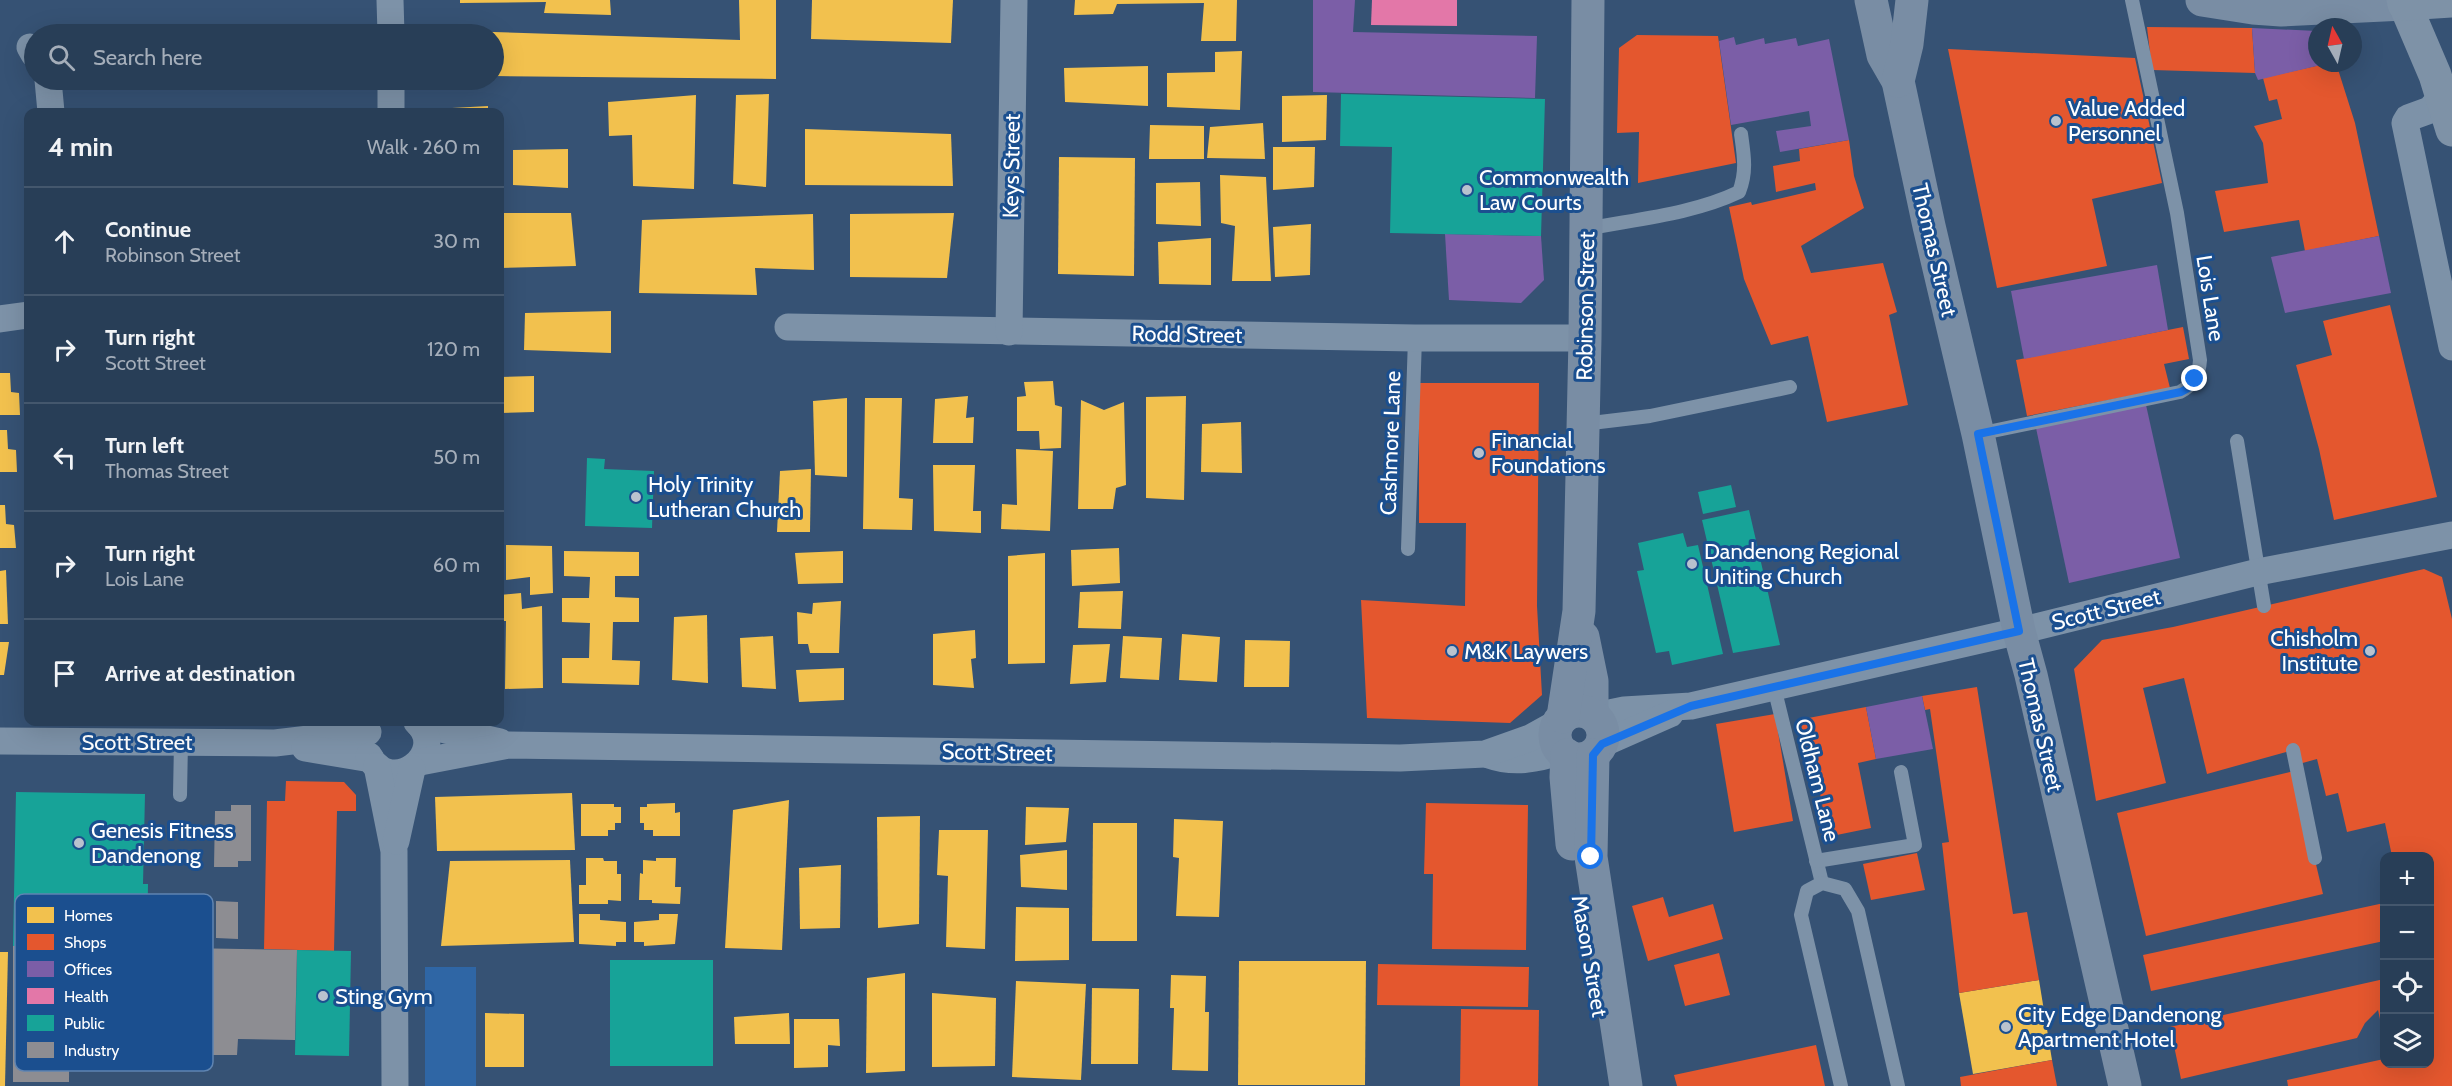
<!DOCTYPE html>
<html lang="en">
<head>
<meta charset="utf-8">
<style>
  :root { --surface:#283e57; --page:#30455d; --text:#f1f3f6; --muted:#a5aeba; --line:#44576d }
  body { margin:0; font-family:Cabin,sans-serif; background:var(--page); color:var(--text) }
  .controls { position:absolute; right:18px; bottom:18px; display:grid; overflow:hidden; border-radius:12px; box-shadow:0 6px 24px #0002 }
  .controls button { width:54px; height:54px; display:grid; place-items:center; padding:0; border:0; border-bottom:2px solid var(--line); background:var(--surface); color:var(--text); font:30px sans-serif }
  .compass { position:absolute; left:2308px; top:18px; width:54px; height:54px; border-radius:50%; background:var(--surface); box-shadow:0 6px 24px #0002; rotate:352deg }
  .stop { position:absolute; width:18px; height:18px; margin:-14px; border:4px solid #1a73e8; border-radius:50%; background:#fff }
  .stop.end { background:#1a73e8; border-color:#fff; box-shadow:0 2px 6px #0008 }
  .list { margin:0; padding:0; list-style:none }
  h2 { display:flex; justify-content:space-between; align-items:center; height:78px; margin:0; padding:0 24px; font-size:26px }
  h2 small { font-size:20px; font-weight:400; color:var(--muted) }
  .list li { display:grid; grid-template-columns:39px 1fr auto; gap:18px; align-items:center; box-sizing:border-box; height:108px; padding:0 24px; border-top:2px solid var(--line) }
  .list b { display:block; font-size:22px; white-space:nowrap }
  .list p { margin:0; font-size:20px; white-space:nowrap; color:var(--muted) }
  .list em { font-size:20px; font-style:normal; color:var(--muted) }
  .icon { flex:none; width:33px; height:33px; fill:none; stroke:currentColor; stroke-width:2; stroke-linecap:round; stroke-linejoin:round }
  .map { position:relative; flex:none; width:2452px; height:1086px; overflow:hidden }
  .search { position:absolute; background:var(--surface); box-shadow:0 6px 24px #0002; left:24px; top:24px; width:480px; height:66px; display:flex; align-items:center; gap:15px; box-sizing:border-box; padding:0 21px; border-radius:33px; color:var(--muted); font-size:22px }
  .panel { position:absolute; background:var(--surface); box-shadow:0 6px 24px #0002; left:24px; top:108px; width:480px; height:618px; border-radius:12px }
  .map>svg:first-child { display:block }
</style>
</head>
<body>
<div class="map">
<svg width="2452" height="1086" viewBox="0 0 2452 1086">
  <rect width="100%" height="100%" fill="#365274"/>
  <!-- green -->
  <rect fill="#2f66a5" x="425" y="967" width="51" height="119"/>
  <!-- homes -->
  <g fill="#f2c14e">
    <polygon points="460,0 610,0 611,15 544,13 546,2 460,3"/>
    <polygon points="739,0 776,0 776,79 494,76 494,34 460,34 460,31 740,40"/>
    <polygon points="812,0 953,0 951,43 811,39"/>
    <polygon points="1075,0 1237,0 1236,41 1201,41 1204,3 1117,4 1113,14 1074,15"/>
    <polygon points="1242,51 1240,110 1167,107 1167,73 1215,72 1215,52"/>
    <polygon points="1148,66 1148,106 1065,102 1064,68"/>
    <polygon points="769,94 766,187 733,184 736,95"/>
    <polygon points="696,95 694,189 633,186 632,135 609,136 608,102"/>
    <polygon points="1327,95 1326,140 1282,142 1282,96"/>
    <polygon points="488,106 488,112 452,112 452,108"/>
    <polygon points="1263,123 1265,159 1207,158 1210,127"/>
    <polygon points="1150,125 1204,126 1204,159 1149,159"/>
    <polygon points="805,129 951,134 953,186 805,185"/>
    <polygon points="1273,147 1315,147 1314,187 1273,190"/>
    <polygon points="568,149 568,188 513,185 513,150"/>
    <polygon points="1059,157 1135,158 1134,276 1058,274"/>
    <polygon points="1220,175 1266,177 1271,281 1232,281 1235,226 1221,223"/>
    <polygon points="1200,182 1201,226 1156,224 1156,183"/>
    <polygon points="500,213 571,213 576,266 500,268"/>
    <polygon points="954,213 947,278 850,277 850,214"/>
    <polygon points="813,214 814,270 755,268 757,295 639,293 642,220"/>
    <polygon points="1311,224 1310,275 1275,277 1273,227"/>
    <polygon points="1211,238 1211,285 1159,284 1158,242"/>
    <polygon points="611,311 611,353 524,350 525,313"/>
    <polygon points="0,373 10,373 11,392 19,393 20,415 0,415"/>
    <polygon points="534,376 534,412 500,413 500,377"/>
    <polygon points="1053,381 1055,405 1062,407 1061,448 1040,449 1039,431 1017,431 1017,397 1026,396 1024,382"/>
    <polygon points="968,396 966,418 974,417 973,443 933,443 935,399"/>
    <polygon points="1186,396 1184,500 1146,498 1146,397"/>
    <polygon points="847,398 847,477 815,475 813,401"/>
    <polygon points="865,398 902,398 899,498 913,499 912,530 863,529"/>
    <polygon points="1081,400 1104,410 1124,402 1126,485 1116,488 1113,509 1078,509"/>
    <polygon points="1241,422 1242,473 1201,472 1202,424"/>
    <polygon points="0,430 7,430 8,449 16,450 17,472 0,472"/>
    <polygon points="1016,449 1053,451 1050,531 1001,529 1002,504 1017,505"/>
    <polygon points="933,465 975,465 973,511 981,511 981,533 934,531"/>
    <polygon points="811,469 810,532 777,532 780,471"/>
    <polygon points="0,505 5,505 6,524 14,525 16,548 0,548"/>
    <polygon points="506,545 552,546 553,593 530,595 530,577 506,580"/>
    <polygon points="1119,548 1120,583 1072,586 1071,550"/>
    <polygon points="564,551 639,552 639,576 615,576 615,597 639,598 639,622 613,622 612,660 640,661 639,685 562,683 562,658 589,658 590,623 562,622 562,598 589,598 590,577 564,576"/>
    <polygon points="843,551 843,583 798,584 795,553"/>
    <polygon points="1045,553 1045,663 1008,664 1008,556"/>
    <polygon points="6,570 8,624 0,624 0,571"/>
    <polygon points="1123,591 1121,629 1078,628 1080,592"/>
    <polygon points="521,593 522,609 542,606 543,688 505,689 506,621 500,621 500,595"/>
    <polygon points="841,601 839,653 810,653 808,644 798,644 797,612 812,614 813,603"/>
    <polygon points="707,615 708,683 672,680 674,617"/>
    <polygon points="975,630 976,658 971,659 974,688 933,685 933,634"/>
    <polygon points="1182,634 1220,637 1217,682 1179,680"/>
    <polygon points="773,636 776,689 742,687 740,638"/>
    <polygon points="1123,636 1162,638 1159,680 1120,678"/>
    <polygon points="1245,640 1290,641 1289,687 1244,687"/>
    <polygon points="0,642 9,642 4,675 0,675"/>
    <polygon points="1110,644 1106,682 1070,684 1073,645"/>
    <polygon points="844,668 844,700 799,702 796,670"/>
    <polygon points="572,793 575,850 437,851 435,797"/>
    <polygon points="789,800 782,950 725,948 733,810"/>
    <polygon points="675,803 675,813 680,812 680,836 653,836 653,830 644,830 644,823 640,823 640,807 647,807 647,804"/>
    <polygon points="581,804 614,804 614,807 621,807 621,823 615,823 615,830 608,830 608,836 581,836"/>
    <polygon points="1026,807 1069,808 1066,842 1025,845"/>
    <polygon points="920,816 919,924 878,928 877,817"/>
    <polygon points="1174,819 1223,821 1219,917 1176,916 1179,858 1173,857"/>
    <polygon points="1093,823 1137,823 1137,941 1092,941"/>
    <polygon points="939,830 988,830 985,949 946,947 948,876 937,875"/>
    <polygon points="1067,850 1067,890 1021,887 1020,855"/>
    <polygon points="586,858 603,858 604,861 617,861 617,874 621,874 621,901 608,900 608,904 579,904 579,885 586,885"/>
    <polygon points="656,858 676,858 675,887 681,887 680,904 652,903 652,900 639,900 640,873 643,874 643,860 656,861"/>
    <polygon points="570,860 574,942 441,946 450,861"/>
    <polygon points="841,865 840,928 800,929 799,868"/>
    <polygon points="1016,907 1069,908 1069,960 1015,961"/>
    <polygon points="579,914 600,914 600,920 626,922 626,942 616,942 616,946 579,944"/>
    <polygon points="659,914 678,914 675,944 644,946 644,942 634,942 634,922 659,920"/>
    <polygon points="0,952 8,952 5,1086 0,1086"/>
    <polygon points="1239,961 1366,961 1365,1085 1238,1085"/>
    <polygon points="905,973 905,1071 866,1073 867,978"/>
    <polygon points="1171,975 1206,976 1205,1012 1209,1012 1208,1071 1172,1070 1174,1008 1170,1008"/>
    <polygon points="2039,980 2052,1060 1973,1074 1959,993"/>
    <polygon points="1016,981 1086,984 1081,1080 1012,1077"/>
    <polygon points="1092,988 1139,989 1138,1064 1091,1064"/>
    <polygon points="932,993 996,998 995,1066 932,1067"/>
    <polygon points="485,1013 524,1014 524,1067 485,1067"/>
    <polygon points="789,1013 790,1044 735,1044 734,1017"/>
    <polygon points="794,1019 839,1019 840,1046 828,1045 828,1067 794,1068"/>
  </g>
  <!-- shops -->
  <g fill="#e4572e">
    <polygon points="2147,27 2252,28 2255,73 2152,70"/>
    <polygon points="1637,35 1718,36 1736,163 1638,183 1639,132 1617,133 1619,48"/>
    <polygon points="1948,49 2135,58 2162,183 2092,199 2107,266 1997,288"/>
    <polygon points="2329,63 2336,63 2355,123 2379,236 2305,251 2299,220 2224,232 2215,191 2268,183 2263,143 2254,126 2282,119 2277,99 2269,101 2263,78"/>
    <polygon points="1849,140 1854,176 1864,208 1801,246 1811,273 1883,263 1897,312 1889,315 1908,405 1827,422 1808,336 1771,345 1744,279 1729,207 1751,202 1752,205 1816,190 1815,183 1776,192 1773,166 1800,161 1799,149"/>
    <polygon points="2390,305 2437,497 2334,520 2319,449 2296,365 2332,355 2323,321"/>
    <polygon points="2183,327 2189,359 2164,364 2170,388 2027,416 2016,360"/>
    <polygon points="1419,383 1539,383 1537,606 1542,695 1510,723 1367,718 1361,600 1465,606 1466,523 1419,523"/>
    <polygon points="2424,569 2442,577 2452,619 2452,1086 2288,1086 2287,1080 2384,1059 2384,1064 2430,1064 2430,856 2392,856 2385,823 2347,832 2338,793 2326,796 2317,759 2299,764 2293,750 2207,774 2184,678 2143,688 2166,783 2096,801 2074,669 2102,640 2173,627"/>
    <polygon points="1977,687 2013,914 2027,912 2039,980 1959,993 1942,843 1949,842 1930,709 1925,710 1922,696"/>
    <polygon points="1866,707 1876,759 1858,763 1871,828 1822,838 1817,810 1823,809 1813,757 1805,759 1798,720"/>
    <polygon points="1775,714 1793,821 1734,832 1716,724"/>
    <polygon points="2294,771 2323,894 2146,936 2117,813"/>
    <polygon points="286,781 344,782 356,795 356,811 337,811 334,951 264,949 267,801 285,801"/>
    <polygon points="1426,803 1528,805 1526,950 1432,949 1433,874 1424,874"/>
    <polygon points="1917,853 1925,890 1871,900 1863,864"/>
    <polygon points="1663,897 1669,917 1713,904 1723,939 1648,961 1632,906"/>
    <polygon points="2384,903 2384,941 2151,991 2143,955"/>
    <polygon points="1719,953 1730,995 1685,1006 1674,965"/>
    <polygon points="1378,964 1529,967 1528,1007 1377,1005"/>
    <polygon points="2384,979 2384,1038 2378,1010 2365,1023 2357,1038 2181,1079 2170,1027"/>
    <polygon points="1461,1009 1539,1010 1538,1086 1460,1086"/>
    <polygon points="1816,1045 1825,1086 1677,1086 1674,1075"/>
    <polygon points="2052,1060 2057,1086 1961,1086 1960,1077"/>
  </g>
  <!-- offices -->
  <g fill="#7b5ea7">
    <polygon points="1313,0 1355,0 1353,32 1537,36 1535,98 1313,92"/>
    <polygon points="2252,28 2317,31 2317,63 2325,64 2258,80 2255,73"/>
    <polygon points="1734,37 1736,45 1764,38 1765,44 1796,38 1798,46 1829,39 1849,140 1780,152 1776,131 1811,126 1809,111 1731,125 1719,41"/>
    <polygon points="1445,234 1541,236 1544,280 1521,303 1449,300"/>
    <polygon points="2379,236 2391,293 2285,313 2271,257"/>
    <polygon points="2157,265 2168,330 2024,359 2011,291"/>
    <polygon points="2146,405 2180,558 2069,583 2036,428"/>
    <polygon points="1922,696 1933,749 1876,759 1866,707"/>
  </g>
  <!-- health -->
  <polygon fill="#e377a8" points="1372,0 1457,0 1457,26 1371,25"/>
  <!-- public -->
  <g fill="#17a398">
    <polygon points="1341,94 1545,99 1541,236 1390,233 1392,147 1340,146"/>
    <polygon points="587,458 605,459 604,469 654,471 652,528 585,526"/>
    <polygon points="1731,485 1736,507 1703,514 1698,492"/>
    <polygon points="1749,510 1780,645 1733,653 1702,520"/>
    <polygon points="1683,533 1687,547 1698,545 1723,654 1672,665 1669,651 1656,653 1637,571 1644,570 1638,543"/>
    <polygon points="16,792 145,794 143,884 148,884 147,948 13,946"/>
    <polygon points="297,950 351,951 349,1056 295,1055"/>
    <rect x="610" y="960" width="103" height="106"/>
  </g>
  <!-- industry -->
  <g fill="#8d8d92">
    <polygon points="231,805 251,805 251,861 238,861 238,867 214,867 215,811 231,811"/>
    <polygon points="216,901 238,902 238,939 216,938"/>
    <polygon points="13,946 70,946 69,1082 13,1082"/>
    <polygon points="128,947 297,950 295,1040 238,1039 237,1055 196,1055 196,1065 126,1064"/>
  </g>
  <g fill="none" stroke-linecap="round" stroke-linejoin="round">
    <!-- lane -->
    <g stroke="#7d92a8" stroke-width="14">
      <path d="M1586 229C1637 219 1693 214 1739 192 1747 172 1744 155 1741 134"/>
      <polyline points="1583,424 1650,416 1790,387"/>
      <path d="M1978 434 2180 392C2194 384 2199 376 2200 360L2177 213 2132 0"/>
      <polyline points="2237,441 2264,606"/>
      <polyline points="1408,549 1415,338"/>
      <polyline points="1774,687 1822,883"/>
      <polyline points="2293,750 2315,858"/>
      <polyline points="180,795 181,742"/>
      <polyline points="1816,861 1915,845 1901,772"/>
      <polyline points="1841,1086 1801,915 1807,891 1822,883 1845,889 1858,911 1898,1086"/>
    </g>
    <!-- street -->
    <g stroke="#7d92a8" stroke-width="27">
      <polyline points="390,0 391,34"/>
      <polyline points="30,47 34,54"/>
      <polyline points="48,80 51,112"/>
      <polyline points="391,80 391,112"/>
      <polyline points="2442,96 2430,110 2408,118 2405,123 2452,347"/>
      <polyline points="0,319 28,315"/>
      <polyline points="788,327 1415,338 1585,338"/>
      <polyline points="1009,332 1014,0"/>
      <polyline points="1595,716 1624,710 1691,706 2019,631 2258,572 2452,535"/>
      <polyline points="419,724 500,742"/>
      <polyline points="0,741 275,743 368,732"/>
      <polyline points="1602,744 1670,714"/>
      <polyline points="305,748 371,759"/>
      <path d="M1489 755C1514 764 1538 759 1562 751"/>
      <path d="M369 756C391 798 450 753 417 722"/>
      <polyline points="420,762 509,745 1400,758 1485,754 1530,738 1559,722"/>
      <polyline points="377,766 394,851 395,1086"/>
      <polyline points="396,841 412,769"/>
    </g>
    <!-- secondary -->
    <g stroke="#798da4" stroke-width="33">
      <polyline points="1871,0 1883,55 1898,81 1929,226 1978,434 2019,631 2031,675 2125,1086"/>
      <polyline points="2202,0 2253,8 2281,10 2404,4"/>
      <polyline points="1898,81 1907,44 1912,0"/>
      <polyline points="1583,637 1592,681 1592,714"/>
      <circle cx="1579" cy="735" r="24"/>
      <polyline points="1563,717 1579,611 1585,338 1588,0"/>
      <polyline points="1567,755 1566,777 1572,844"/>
      <polyline points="1593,755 1591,857 1626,1086"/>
    </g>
    <!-- highway -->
    <g stroke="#7e92a7" stroke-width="33">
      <polyline points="2403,0 2435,75 2452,130"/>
      <polyline points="2404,4 2452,1"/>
    </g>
  </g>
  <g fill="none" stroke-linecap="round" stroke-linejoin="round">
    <!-- route -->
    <polyline stroke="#1a73e8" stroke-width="8" points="1591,857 1593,755 1602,744 1691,706 2019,631 1978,434 2181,392 2190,387 2195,379"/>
  </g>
  <!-- markers -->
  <g fill="#b9c2ce" stroke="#1b4f8f" stroke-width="2">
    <circle cx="2056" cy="121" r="6"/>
    <circle cx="1467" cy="190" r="6"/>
    <circle cx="1479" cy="453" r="6"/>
    <circle cx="636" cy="497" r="6"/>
    <circle cx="1692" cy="564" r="6"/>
    <circle cx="1452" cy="651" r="6"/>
    <circle cx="2370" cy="651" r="6"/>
    <circle cx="79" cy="843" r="6"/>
    <circle cx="323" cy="996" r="6"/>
    <circle cx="2006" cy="1027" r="6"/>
  </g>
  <g text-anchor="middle" stroke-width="6" stroke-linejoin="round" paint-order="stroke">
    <!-- poi labels -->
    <g font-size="22" fill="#fff" stroke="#1b4f8f" text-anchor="start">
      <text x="2068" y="116">Value Added<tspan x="2068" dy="25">Personnel</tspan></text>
      <text x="1479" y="185">Commonwealth<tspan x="1479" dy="25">Law Courts</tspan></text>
      <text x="1491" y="448">Financial<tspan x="1491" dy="25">Foundations</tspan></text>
      <text x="648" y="492">Holy Trinity<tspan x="648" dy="25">Lutheran Church</tspan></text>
      <text x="1704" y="559">Dandenong Regional<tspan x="1704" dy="25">Uniting Church</tspan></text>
      <text x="2358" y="646" text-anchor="end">Chisholm<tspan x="2358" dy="25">Institute</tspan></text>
      <text x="1464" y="659">M&amp;K Laywers</text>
      <text x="91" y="838">Genesis Fitness<tspan x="91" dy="25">Dandenong</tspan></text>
      <text x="335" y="1004">Sting Gym</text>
      <text x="2018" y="1022">City Edge Dandenong<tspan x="2018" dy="25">Apartment Hotel</tspan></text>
    </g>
    <!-- street labels -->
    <g font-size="22" fill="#fff" stroke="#1b4f8f">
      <text transform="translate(1011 166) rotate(-89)" y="8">Keys Street</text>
      <text transform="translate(1935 250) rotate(77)" y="8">Thomas Street</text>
      <text transform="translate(2211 298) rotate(81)" y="8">Lois Lane</text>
      <text transform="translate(1585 306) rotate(-89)" y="8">Robinson Street</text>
      <text transform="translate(1187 334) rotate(1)" y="8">Rodd Street</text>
      <text transform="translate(1390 443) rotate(-88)" y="8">Cashmore Lane</text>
      <text transform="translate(2106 609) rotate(-14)" y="8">Scott Street</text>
      <text transform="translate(2041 725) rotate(77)" y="8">Thomas Street</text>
      <text x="137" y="750">Scott Street</text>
      <text transform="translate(997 752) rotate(1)" y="8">Scott Street</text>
      <text transform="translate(1818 780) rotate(76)" y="8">Oldham Lane</text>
      <text transform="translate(1590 956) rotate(80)" y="8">Mason Street</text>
    </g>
  </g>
  <!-- legend -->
  <rect x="15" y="894" width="198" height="177" rx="9" fill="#1b4f8f" stroke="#5f84b1" stroke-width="1.5"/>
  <rect x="27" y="907" width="27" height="16" fill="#f2c14e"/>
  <rect x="27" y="934" width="27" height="16" fill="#e4572e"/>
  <rect x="27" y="961" width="27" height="16" fill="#7b5ea7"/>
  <rect x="27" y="988" width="27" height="16" fill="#e377a8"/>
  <rect x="27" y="1015" width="27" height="16" fill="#17a398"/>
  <rect x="27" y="1042" width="27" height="16" fill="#8d8d92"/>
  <g font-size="16" fill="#fff">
    <text x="64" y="921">Homes</text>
    <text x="64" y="948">Shops</text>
    <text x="64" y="975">Offices</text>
    <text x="64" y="1002">Health</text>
    <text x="64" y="1029">Public</text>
    <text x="64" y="1056">Industry</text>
  </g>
</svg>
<div class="controls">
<button>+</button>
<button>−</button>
<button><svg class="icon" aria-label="locate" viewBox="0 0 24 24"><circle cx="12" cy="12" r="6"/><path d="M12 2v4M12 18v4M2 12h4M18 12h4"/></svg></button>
<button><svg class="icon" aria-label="layers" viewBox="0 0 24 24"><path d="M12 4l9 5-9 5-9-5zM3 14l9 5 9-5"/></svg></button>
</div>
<svg class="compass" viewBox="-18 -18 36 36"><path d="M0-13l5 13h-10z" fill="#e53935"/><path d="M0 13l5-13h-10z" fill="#a5aeba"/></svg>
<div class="stop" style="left:1591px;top:857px"></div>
<div class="stop end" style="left:2195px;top:379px"></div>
<div class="search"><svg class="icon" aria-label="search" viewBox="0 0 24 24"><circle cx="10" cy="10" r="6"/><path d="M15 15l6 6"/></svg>Search here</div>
<section class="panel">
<h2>4 min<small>Walk · 260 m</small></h2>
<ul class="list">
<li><svg class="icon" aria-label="ahead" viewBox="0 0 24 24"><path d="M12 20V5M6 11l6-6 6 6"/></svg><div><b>Continue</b><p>Robinson Street</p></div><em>30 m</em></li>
<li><svg class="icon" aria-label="right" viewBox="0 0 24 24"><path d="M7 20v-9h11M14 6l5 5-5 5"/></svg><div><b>Turn right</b><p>Scott Street</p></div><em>120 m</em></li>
<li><svg class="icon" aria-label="left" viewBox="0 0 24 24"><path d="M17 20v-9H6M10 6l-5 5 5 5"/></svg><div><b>Turn left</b><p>Thomas Street</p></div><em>50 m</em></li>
<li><svg class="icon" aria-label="right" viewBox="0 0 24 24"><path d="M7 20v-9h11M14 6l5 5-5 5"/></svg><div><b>Turn right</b><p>Lois Lane</p></div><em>60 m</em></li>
<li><svg class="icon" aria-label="arrive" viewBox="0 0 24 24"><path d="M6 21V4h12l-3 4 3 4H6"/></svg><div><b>Arrive at destination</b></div></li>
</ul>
</section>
</div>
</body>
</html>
